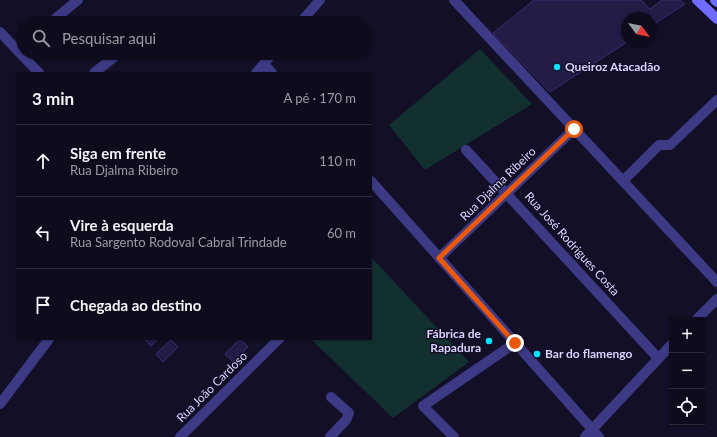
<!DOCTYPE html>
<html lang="pt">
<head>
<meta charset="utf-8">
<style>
  :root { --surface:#0e0b1c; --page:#1c1929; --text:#f1f3f6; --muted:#9b9ba3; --line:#2e2b3b }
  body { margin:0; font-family:Lato,sans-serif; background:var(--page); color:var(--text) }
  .controls { position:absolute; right:12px; bottom:12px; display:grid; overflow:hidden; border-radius:0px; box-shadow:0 1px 3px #0004 }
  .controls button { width:36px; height:36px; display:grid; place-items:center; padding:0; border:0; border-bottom:1px solid var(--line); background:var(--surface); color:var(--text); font:20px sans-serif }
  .compass { position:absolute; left:621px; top:12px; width:36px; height:36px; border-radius:50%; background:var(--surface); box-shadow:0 1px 3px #0004; rotate:122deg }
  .stop { position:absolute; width:12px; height:12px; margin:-9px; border:3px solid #ea580c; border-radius:50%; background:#fff }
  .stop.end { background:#ea580c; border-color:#fff; box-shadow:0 1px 4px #0008 }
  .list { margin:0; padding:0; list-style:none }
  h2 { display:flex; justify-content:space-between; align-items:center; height:52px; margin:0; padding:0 16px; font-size:17px }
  h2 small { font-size:13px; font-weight:400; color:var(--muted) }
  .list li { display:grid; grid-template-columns:26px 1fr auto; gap:12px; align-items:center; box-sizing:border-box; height:72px; padding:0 16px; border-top:1px solid var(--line) }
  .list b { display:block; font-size:15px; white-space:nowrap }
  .list p { margin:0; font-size:13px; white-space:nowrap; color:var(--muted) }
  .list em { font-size:13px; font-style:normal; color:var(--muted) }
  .icon { flex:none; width:22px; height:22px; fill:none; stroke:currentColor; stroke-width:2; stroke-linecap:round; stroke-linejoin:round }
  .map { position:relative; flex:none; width:717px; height:437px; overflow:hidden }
  .search { position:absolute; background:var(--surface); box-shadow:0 1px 3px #0004; left:16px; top:16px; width:356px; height:44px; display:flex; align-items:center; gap:10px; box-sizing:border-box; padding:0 14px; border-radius:22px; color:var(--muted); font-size:15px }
  .panel { position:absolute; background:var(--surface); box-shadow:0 1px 3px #0004; left:16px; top:72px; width:356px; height:268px; border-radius:0px }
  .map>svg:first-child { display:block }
</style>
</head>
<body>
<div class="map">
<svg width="717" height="437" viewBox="0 0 717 437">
  <rect width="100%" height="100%" fill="#130f26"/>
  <!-- green -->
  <g fill="#12302f">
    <polygon points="480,49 532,104 425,170 389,125"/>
    <polygon points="371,257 469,362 393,418 311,339 371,339"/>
  </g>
  <!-- building -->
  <g fill="#241b47" stroke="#3b2d73">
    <polygon points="534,0 641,0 650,9 662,0 680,0 685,4 651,26 651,18 627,18 627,42 550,92 493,33"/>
    <polygon points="144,339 158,339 151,346"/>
    <polygon points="240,339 248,347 233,362 225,354"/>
    <polygon points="171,340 178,347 163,362 156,354"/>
  </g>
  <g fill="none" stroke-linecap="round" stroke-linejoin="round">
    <!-- minor -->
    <g stroke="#3d3a85" stroke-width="10">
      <polyline points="454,0 717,282"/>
      <polyline points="50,23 78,0"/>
      <polyline points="300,23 320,0"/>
      <polyline points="0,32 39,73"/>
      <polyline points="264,64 272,73"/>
      <polyline points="94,73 119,53"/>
      <polyline points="256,73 273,53"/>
      <polyline points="466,150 658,358"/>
      <polyline points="371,181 599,437"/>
      <polyline points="623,181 659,145 670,145 717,100"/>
      <polyline points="439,258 574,129"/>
      <polyline points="0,404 49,339"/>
      <polyline points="180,437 279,339"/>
      <polyline points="330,437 346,420 349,413 331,397"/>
      <polyline points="454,437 423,406 515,343"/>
    </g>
    <!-- tertiary -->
    <g stroke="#3d3a85" stroke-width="10">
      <polyline points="696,320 717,299"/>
      <polyline points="585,437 672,344"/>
    </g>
    <!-- secondary -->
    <g stroke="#6f6bff" stroke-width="10">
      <polyline points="697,0 717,19"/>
      <polyline points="715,0 717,2"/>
    </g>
  </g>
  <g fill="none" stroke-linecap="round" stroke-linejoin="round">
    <!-- route -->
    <polyline stroke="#ea580c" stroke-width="5" points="515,343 439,258 574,129"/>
  </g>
  <!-- markers -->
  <g fill="#00e5ff" stroke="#130f26" stroke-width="1.5">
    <circle cx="557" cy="67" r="4"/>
    <circle cx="489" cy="341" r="4"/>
    <circle cx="537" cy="354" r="4"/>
  </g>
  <g text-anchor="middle" stroke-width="3" stroke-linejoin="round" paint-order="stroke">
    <!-- poi labels -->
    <g font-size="12" font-weight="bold" fill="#d9d4ff" stroke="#130f26" text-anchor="start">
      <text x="565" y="71">Queiroz Atacadão</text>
      <text x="481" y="338" text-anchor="end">Fábrica de<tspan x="481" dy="14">Rapadura</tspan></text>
      <text x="545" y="358">Bar do flamengo</text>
    </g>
    <!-- street labels -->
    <g font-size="12" fill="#d9d4ff" stroke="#130f26">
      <text transform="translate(498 184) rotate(-44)" y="4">Rua Djalma Ribeiro</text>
      <text transform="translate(572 244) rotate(48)" y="4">Rua José Rodrigues Costa</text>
      <text transform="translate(212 387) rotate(-45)" y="4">Rua João Cardoso</text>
    </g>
  </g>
</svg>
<div class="controls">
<button>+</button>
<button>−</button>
<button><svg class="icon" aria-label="locate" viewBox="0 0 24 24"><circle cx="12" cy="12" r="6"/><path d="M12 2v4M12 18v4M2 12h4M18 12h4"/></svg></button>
</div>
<svg class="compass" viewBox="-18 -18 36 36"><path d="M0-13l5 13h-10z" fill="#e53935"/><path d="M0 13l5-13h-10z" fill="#9b9ba3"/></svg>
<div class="stop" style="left:574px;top:129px"></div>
<div class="stop end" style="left:515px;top:343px"></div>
<div class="search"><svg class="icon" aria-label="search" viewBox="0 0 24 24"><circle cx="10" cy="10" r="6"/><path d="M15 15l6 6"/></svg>Pesquisar aqui</div>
<section class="panel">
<h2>3 min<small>A pé · 170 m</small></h2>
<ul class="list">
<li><svg class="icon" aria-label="ahead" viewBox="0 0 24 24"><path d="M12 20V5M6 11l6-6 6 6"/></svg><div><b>Siga em frente</b><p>Rua Djalma Ribeiro</p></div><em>110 m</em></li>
<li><svg class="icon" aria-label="left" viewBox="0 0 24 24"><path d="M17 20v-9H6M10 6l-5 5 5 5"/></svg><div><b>Vire à esquerda</b><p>Rua Sargento Rodoval Cabral Trindade</p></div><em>60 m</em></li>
<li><svg class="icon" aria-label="arrive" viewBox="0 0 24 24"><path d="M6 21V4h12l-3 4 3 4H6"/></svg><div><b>Chegada ao destino</b></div></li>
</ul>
</section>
</div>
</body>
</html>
